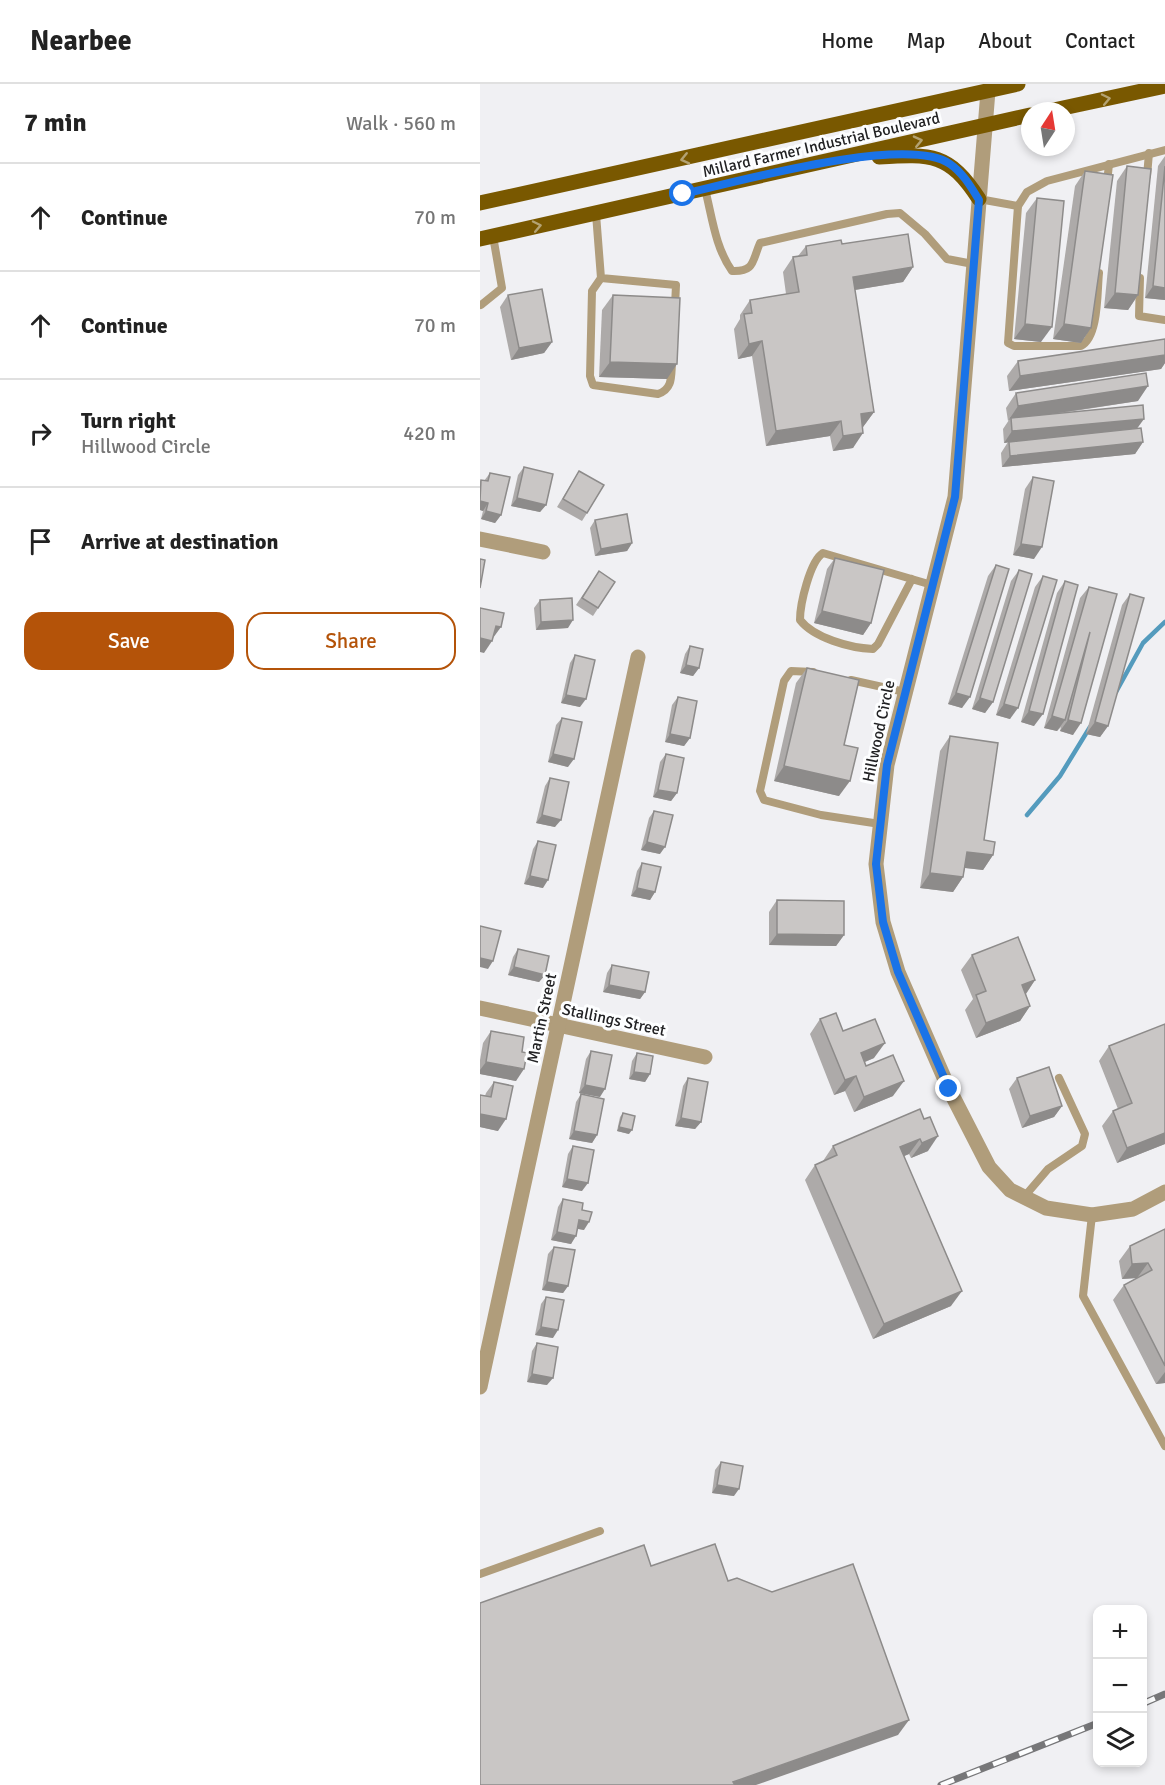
<!DOCTYPE html>
<html lang="en">
<head>
<meta charset="utf-8">
<style>
  :root { --surface:#fff; --page:#f2f2f2; --text:#222; --muted:#767676; --line:#e0e0e0; --accent:#b45309 }
  body { margin:0; font-family:Signika,sans-serif; background:var(--page); color:var(--text) }
  .controls { position:absolute; right:18px; bottom:18px; display:grid; overflow:hidden; border-radius:12px; box-shadow:0 3px 9px #0003 }
  .controls button { width:54px; height:54px; display:grid; place-items:center; padding:0; border:0; border-bottom:2px solid var(--line); background:var(--surface); color:var(--text); font:30px sans-serif }
  .compass { position:absolute; left:541px; top:18px; width:54px; height:54px; border-radius:50%; background:var(--surface); box-shadow:0 3px 9px #0003; rotate:12deg }
  .stop { position:absolute; width:18px; height:18px; margin:-14px; border:4px solid #1a73e8; border-radius:50%; background:#fff }
  .stop.end { background:#1a73e8; border-color:#fff; box-shadow:0 2px 6px #0008 }
  .list { margin:0; padding:0; list-style:none }
  h2 { display:flex; justify-content:space-between; align-items:center; height:78px; margin:0; padding:0 24px; font-size:26px }
  h2 small { font-size:20px; font-weight:400; color:var(--muted) }
  .list li { display:grid; grid-template-columns:39px 1fr auto; gap:18px; align-items:center; box-sizing:border-box; height:108px; padding:0 24px; border-top:2px solid var(--line) }
  .list b { display:block; font-size:22px; white-space:nowrap }
  .list p { margin:0; font-size:20px; white-space:nowrap; color:var(--muted) }
  .list em { font-size:20px; font-style:normal; color:var(--muted) }
  .actions { display:flex; gap:12px; padding:18px 24px }
  .actions a { flex:1; padding:14px 0; border:2px solid var(--accent); border-radius:18px; text-align:center; font-size:21px; color:var(--accent) }
  .actions .main { background:var(--accent); color:#fff }
  .icon { flex:none; width:33px; height:33px; fill:none; stroke:currentColor; stroke-width:2; stroke-linecap:round; stroke-linejoin:round }
  .map { position:relative; flex:none; width:685px; height:1701px; overflow:hidden }
  header { display:flex; align-items:center; gap:36px; box-sizing:border-box; height:84px; padding:0 30px; background:var(--surface); border-bottom:2px solid var(--line) }
  header strong { font-size:28px }
  nav { display:flex; gap:33px; margin-inline-start:auto; font-size:21px }
  main { display:flex }
  aside { flex:1; background:var(--surface) }
  .map>svg:first-child { display:block }
</style>
</head>
<body>
<header>
<strong>Nearbee</strong>
<nav><a>Home</a><a>Map</a><a>About</a><a>Contact</a></nav>
</header>
<main>
<aside>
<h2>7 min<small>Walk · 560 m</small></h2>
<ul class="list">
<li><svg class="icon" aria-label="ahead" viewBox="0 0 24 24"><path d="M12 20V5M6 11l6-6 6 6"/></svg><div><b>Continue</b></div><em>70 m</em></li>
<li><svg class="icon" aria-label="ahead" viewBox="0 0 24 24"><path d="M12 20V5M6 11l6-6 6 6"/></svg><div><b>Continue</b></div><em>70 m</em></li>
<li><svg class="icon" aria-label="right" viewBox="0 0 24 24"><path d="M7 20v-9h11M14 6l5 5-5 5"/></svg><div><b>Turn right</b><p>Hillwood Circle</p></div><em>420 m</em></li>
<li><svg class="icon" aria-label="arrive" viewBox="0 0 24 24"><path d="M6 21V4h12l-3 4 3 4H6"/></svg><div><b>Arrive at destination</b></div></li>
</ul>
<div class="actions"><a class="main">Save</a><a>Share</a></div>
</aside>
<div class="map">
<svg width="685" height="1701" viewBox="0 0 685 1701">
  <rect width="100%" height="100%" fill="#f0f0f3"/>
  <g fill="none" stroke-linecap="round" stroke-linejoin="round">
    <!-- stream -->
    <g stroke="#549bbd" stroke-width="4.5">
      <polyline points="636,608 663,559 685,538"/>
      <polyline points="547,731 580,692 610,643"/>
    </g>
    <!-- service -->
    <g stroke="#b09d7b" stroke-width="8">
      <polyline points="667,92 669,69"/>
      <polyline points="627,99 629,80"/>
      <path d="M225 105C232 132 235 163 252 187 275 188 272 177 280 159L407 130 420 129 445 150 467 175 493 180"/>
      <polyline points="499,115 538,122"/>
      <polyline points="116,130 121,194 196,201 195,222"/>
      <path d="M619 189C617 207 619 253 601 262H534L528 259 538 122 547 108 567 97 685 66"/>
      <path d="M121 194 112 207 110 292 113 301 178 310C193 305 191 292 192 279"/>
      <polyline points="660,194 659,232 685,236"/>
      <polyline points="1,221 22,204 13,152"/>
      <path d="M432 495 398 560 393 565C370 564 334 554 320 536 320 520 330 477 343 469L452 501"/>
      <polyline points="333,588 311,587 304,597 280,707 284,716 341,731 400,740"/>
      <polyline points="371,596 425,608"/>
      <polyline points="544,1113 568,1085 602,1062 605,1050 579,994"/>
      <polyline points="612,1131 603,1212 685,1362"/>
      <polyline points="0,1490 120,1447"/>
    </g>
    <!-- minor -->
    <g stroke="#b09d7b" stroke-width="15">
      <polyline points="508,7 475,413 407,681 396,780 403,838 418,888 469,1005 509,1083 530,1106 566,1124 612,1131 653,1125 685,1108"/>
      <polyline points="0,455 63,468"/>
      <polyline points="0,924 225,973"/>
      <polyline points="0,1303 158,573"/>
    </g>
    <!-- primary -->
    <g stroke="#795800" stroke-width="15">
      <polyline points="569,27 685,2"/>
      <path d="M399 73C452 70 469 69 499 115"/>
      <polyline points="0,119 538,0"/>
      <polyline points="0,155 550,31"/>
    </g>
    <!-- rail casing -->
    <g stroke="#777779" stroke-width="7">
      <g id="rail">
        <polyline points="662,1620 685,1610"/>
        <polyline points="461,1701 618,1639"/>
      </g>
    </g>
    <!-- rail -->
    <use href="#rail" stroke="#fdfeff" stroke-width="4.5" stroke-dasharray="14" stroke-linecap="butt"/>
  </g>
  <!-- wall -->
  <g fill="#adaaa9">
    <polygon points="685,72 685,216 665,214 678,82"/>
    <polygon points="647,82 658,211 648,226 624,224 637,97"/>
    <polygon points="605,87 601,259 573,255 595,102"/>
    <polygon points="557,114 561,258 534,255 546,129"/>
    <polygon points="362,160 433,183 423,198 375,206 394,328 383,343 373,364 353,367 350,352 286,362 272,272 258,275 254,245 260,235 260,231 270,216 306,210 303,188 313,173 318,172 326,162"/>
    <polygon points="28,211 72,258 64,269 31,276 20,223"/>
    <polygon points="133,211 187,295 119,293 122,226"/>
    <polygon points="685,255 685,279 681,285 529,307 527,292 538,277"/>
    <polygon points="536,309 658,317 575,330 657,345 663,358 655,370 522,383 521,369 528,358 524,359 523,345 529,336 528,337 526,324"/>
    <polygon points="44,383 66,421 60,428 31,422 38,391"/>
    <polygon points="99,387 107,429 102,437 77,423"/>
    <polygon points="10,389 21,431 15,439 1,435 3,427 0,426 0,397 1,396 4,397"/>
    <polygon points="553,393 554,475 533,471 545,405"/>
    <polygon points="115,436 152,459 147,467 115,472 110,444"/>
    <polygon points="355,474 391,539 383,551 334,539 347,485"/>
    <polygon points="516,481 482,624 468,620 508,492"/>
    <polygon points="539,486 513,618 505,629 492,625 531,497"/>
    <polygon points="119,487 135,498 113,532 96,521"/>
    <polygon points="563,492 530,635 516,631 555,503"/>
    <polygon points="585,497 554,642 541,638 577,509"/>
    <polygon points="609,503 593,651 580,647 581,643 577,647 564,644 600,514"/>
    <polygon points="650,510 628,642 620,653 606,650 642,521"/>
    <polygon points="60,516 88,544 56,546 54,524"/>
    <polygon points="210,562 219,584 213,592 200,589 205,570"/>
    <polygon points="95,571 100,623 81,619 90,579"/>
    <polygon points="327,584 364,661 359,712 294,697 316,599"/>
    <polygon points="198,613 210,654 204,662 185,658 192,621"/>
    <polygon points="82,634 88,683 68,678 76,641"/>
    <polygon points="470,652 504,756 513,771 503,786 485,784 483,793 473,808 440,804 460,667"/>
    <polygon points="186,670 197,709 191,717 173,713 180,678"/>
    <polygon points="70,694 75,743 56,739 65,702"/>
    <polygon points="174,727 180,770 161,766 169,734"/>
    <polygon points="58,757 63,804 44,800 53,765"/>
    <polygon points="162,779 175,808 170,816 151,812 157,787"/>
    <polygon points="297,816 364,851 356,862 289,861 289,828"/>
    <polygon points="38,865 65,891 59,898 28,891 33,873"/>
    <polygon points="492,871 555,896 546,910 550,922 540,937 496,954 485,926 493,915 481,886"/>
    <polygon points="132,881 165,908 160,915 123,908 127,889"/>
    <polygon points="340,935 363,947 394,974 385,978 386,982 413,1012 374,1028 365,1007 354,1011 330,950"/>
    <polygon points="11,947 42,968 36,997 0,990 0,976 3,959"/>
    <polygon points="629,962 685,1060 637,1079 622,1042 633,1027 638,1025 619,977"/>
    <polygon points="111,967 120,1013 99,1009 106,975"/>
    <polygon points="157,969 170,990 165,998 149,995 152,977"/>
    <polygon points="208,994 221,1038 215,1045 195,1042 203,1002"/>
    <polygon points="537,994 582,1022 574,1033 542,1044 529,1005"/>
    <polygon points="14,998 18,1047 0,1043 0,1011 5,1012 6,1009"/>
    <polygon points="101,1010 117,1051 112,1059 89,1055 96,1018"/>
    <polygon points="440,1025 448,1067 431,1074 429,1070 424,1072 471,1222 393,1255 325,1096 335,1081 343,1077 353,1062"/>
    <polygon points="143,1029 149,1050 137,1047 140,1033"/>
    <polygon points="93,1062 102,1107 82,1103 88,1070"/>
    <polygon points="83,1115 102,1126 104,1146 98,1145 91,1160 71,1156 78,1123"/>
    <polygon points="685,1145 685,1299 676,1300 633,1216 644,1201 657,1194 642,1195 639,1177 650,1162"/>
    <polygon points="74,1163 88,1202 83,1209 62,1206 68,1170"/>
    <polygon points="66,1213 73,1254 55,1251 61,1220"/>
    <polygon points="57,1259 67,1301 47,1298 52,1267"/>
    <polygon points="241,1378 254,1412 232,1409 235,1386"/>
  </g>
  <!-- shaded-wall -->
  <g fill="#8d8b8a">
    <polygon points="433,183 423,198 362,208 373,193"/>
    <polygon points="673,202 685,204 685,216 665,214"/>
    <polygon points="635,209 658,211 648,226 624,224"/>
    <polygon points="545,240 572,243 561,258 534,255"/>
    <polygon points="584,240 611,244 601,259 573,255"/>
    <polygon points="282,257 272,272 258,275 269,260"/>
    <polygon points="72,258 64,269 31,276 39,264"/>
    <polygon points="685,271 685,279 681,285 529,307 540,292"/>
    <polygon points="130,278 197,280 187,295 119,293"/>
    <polygon points="668,302 658,317 531,336 531,334 528,337 538,322"/>
    <polygon points="394,328 383,343 370,345 381,330"/>
    <polygon points="664,335 656,346 524,359 532,347"/>
    <polygon points="361,337 350,352 286,362 296,347"/>
    <polygon points="383,349 373,364 353,367 363,352"/>
    <polygon points="663,358 655,370 522,383 530,372"/>
    <polygon points="37,414 66,421 60,428 31,422"/>
    <polygon points="0,417 8,419 3,427 0,426"/>
    <polygon points="6,427 21,431 15,439 1,435"/>
    <polygon points="152,459 147,467 115,472 121,465"/>
    <polygon points="541,460 562,463 554,475 533,471"/>
    <polygon points="342,527 391,539 383,551 334,539"/>
    <polygon points="93,536 88,544 56,546 61,538"/>
    <polygon points="16,542 21,543 13,554"/>
    <polygon points="0,554 12,557 4,569 0,568"/>
    <polygon points="206,581 219,584 213,592 200,589"/>
    <polygon points="476,609 490,613 482,624 468,620"/>
    <polygon points="86,611 106,615 100,623 81,619"/>
    <polygon points="500,614 513,618 505,629 492,625"/>
    <polygon points="524,620 538,624 530,635 516,631"/>
    <polygon points="549,627 563,630 554,642 541,638"/>
    <polygon points="572,632 585,636 577,647 564,644"/>
    <polygon points="588,636 601,639 593,651 580,647"/>
    <polygon points="615,638 628,642 620,653 606,650"/>
    <polygon points="190,650 210,654 204,662 185,658"/>
    <polygon points="73,670 94,675 88,683 68,678"/>
    <polygon points="304,682 370,697 359,712 294,697"/>
    <polygon points="178,706 197,709 191,717 173,713"/>
    <polygon points="62,731 81,736 75,743 56,739"/>
    <polygon points="167,758 185,763 180,770 161,766"/>
    <polygon points="487,768 513,771 503,786 477,783"/>
    <polygon points="450,789 483,793 473,808 440,804"/>
    <polygon points="50,792 68,796 63,804 44,800"/>
    <polygon points="157,804 175,808 170,816 151,812"/>
    <polygon points="297,850 364,851 356,862 289,861"/>
    <polygon points="0,874 13,877 8,885 0,883"/>
    <polygon points="34,883 65,891 59,898 28,891"/>
    <polygon points="555,896 545,911 542,901"/>
    <polygon points="129,901 165,908 160,915 123,908"/>
    <polygon points="550,922 540,937 496,954 506,939"/>
    <polygon points="405,959 394,974 370,984 381,969"/>
    <polygon points="6,978 44,985 36,997 0,990 0,986"/>
    <polygon points="154,988 170,990 165,998 149,995"/>
    <polygon points="376,992 365,1007 354,1011 365,996"/>
    <polygon points="424,997 413,1012 374,1028 384,1013"/>
    <polygon points="105,1001 125,1005 120,1013 99,1009"/>
    <polygon points="582,1022 574,1033 542,1044 550,1032"/>
    <polygon points="0,1030 26,1035 18,1047 0,1043"/>
    <polygon points="201,1034 221,1038 215,1045 195,1042"/>
    <polygon points="139,1043 152,1046 149,1050 137,1047"/>
    <polygon points="94,1047 117,1051 112,1059 89,1055"/>
    <polygon points="685,1049 685,1060 637,1079 647,1064"/>
    <polygon points="458,1052 448,1067 431,1074 442,1059"/>
    <polygon points="440,1055 429,1070 410,1078 420,1063"/>
    <polygon points="87,1095 108,1099 102,1107 82,1103"/>
    <polygon points="99,1136 109,1138 104,1146 94,1144"/>
    <polygon points="77,1148 96,1152 91,1160 71,1156"/>
    <polygon points="668,1179 657,1194 642,1195 652,1180"/>
    <polygon points="67,1198 88,1202 83,1209 62,1206"/>
    <polygon points="482,1207 471,1222 393,1255 404,1240"/>
    <polygon points="61,1243 78,1246 73,1254 55,1251"/>
    <polygon points="685,1288 685,1299 676,1300"/>
    <polygon points="52,1290 73,1294 67,1301 47,1298"/>
    <polygon points="237,1401 259,1405 254,1412 232,1409"/>
    <polygon points="429,1636 418,1651 276,1701 251,1701 253,1698"/>
  </g>
  <!-- building -->
  <g fill="#c9c6c5" stroke="#8d8b8a" stroke-width="1.5">
    <polygon points="647,82 671,85 658,211 635,209"/>
    <polygon points="685,82 685,204 673,202"/>
    <polygon points="605,87 633,91 611,244 584,240"/>
    <polygon points="557,114 584,117 572,243 545,240"/>
    <polygon points="428,150 433,183 373,193 394,328 381,330 383,349 363,352 361,337 296,347 282,257 269,260 264,230 272,229 270,216 319,208 313,173 327,171 326,162 361,156 362,160"/>
    <polygon points="62,205 72,258 39,264 28,211"/>
    <polygon points="133,211 200,214 197,280 130,278"/>
    <polygon points="685,255 685,271 540,292 538,277"/>
    <polygon points="666,289 668,302 538,322 536,309"/>
    <polygon points="663,321 664,335 532,347 531,334"/>
    <polygon points="661,344 663,358 530,372 529,358"/>
    <polygon points="44,383 73,390 66,421 37,414"/>
    <polygon points="99,387 124,401 107,429 83,415"/>
    <polygon points="10,389 30,393 21,431 6,427 8,419 0,417 1,396 8,397"/>
    <polygon points="553,393 574,397 562,463 541,460"/>
    <polygon points="147,430 152,459 121,465 115,436"/>
    <polygon points="355,474 404,486 391,539 342,527"/>
    <polygon points="0,475 5,476 0,504"/>
    <polygon points="516,481 529,485 490,613 476,609"/>
    <polygon points="539,486 552,490 513,618 500,614"/>
    <polygon points="119,487 135,498 118,524 102,514"/>
    <polygon points="563,492 577,496 538,624 524,620"/>
    <polygon points="585,497 598,501 563,630 549,627"/>
    <polygon points="609,503 637,510 601,639 588,636 610,548 585,636 572,632"/>
    <polygon points="650,510 664,514 628,642 615,638"/>
    <polygon points="92,514 93,536 61,538 60,516"/>
    <polygon points="0,524 24,529 21,543 16,542 12,557 0,554"/>
    <polygon points="210,562 223,565 219,584 206,581"/>
    <polygon points="95,571 115,576 106,615 86,611"/>
    <polygon points="327,584 379,596 364,661 378,664 370,697 304,682"/>
    <polygon points="198,613 217,617 210,654 190,650"/>
    <polygon points="82,634 102,638 94,675 73,670"/>
    <polygon points="470,652 518,659 504,756 515,758 513,771 487,768 483,793 450,789"/>
    <polygon points="186,670 204,674 197,709 178,706"/>
    <polygon points="70,694 89,698 81,736 62,731"/>
    <polygon points="174,727 193,731 185,763 167,758"/>
    <polygon points="58,757 76,761 68,796 50,792"/>
    <polygon points="162,779 181,783 175,808 157,804"/>
    <polygon points="297,816 364,817 364,851 297,850"/>
    <polygon points="0,842 21,847 13,877 0,874"/>
    <polygon points="538,853 555,896 542,901 550,922 506,939 496,911 506,907 492,871"/>
    <polygon points="38,865 69,872 65,891 34,883"/>
    <polygon points="132,881 169,888 165,908 129,901"/>
    <polygon points="356,929 363,947 395,935 405,959 381,969 386,982 413,971 424,997 384,1013 376,992 365,996 340,935"/>
    <polygon points="685,940 685,1049 647,1064 633,1027 652,1019 629,962"/>
    <polygon points="11,947 44,953 42,968 47,969 44,985 6,978"/>
    <polygon points="111,967 132,971 125,1005 105,1001"/>
    <polygon points="157,969 173,972 170,990 154,988"/>
    <polygon points="569,983 582,1022 550,1032 537,994"/>
    <polygon points="208,994 228,998 221,1038 201,1034"/>
    <polygon points="14,998 33,1002 26,1035 0,1030 0,1011 11,1013"/>
    <polygon points="101,1010 124,1015 117,1051 94,1047"/>
    <polygon points="440,1025 444,1035 450,1033 458,1052 442,1059 440,1055 420,1063 482,1207 404,1240 335,1081 357,1071 353,1062"/>
    <polygon points="143,1029 155,1032 152,1046 139,1043"/>
    <polygon points="93,1062 114,1066 108,1099 87,1095"/>
    <polygon points="83,1115 103,1119 102,1126 112,1128 109,1138 99,1136 96,1152 77,1148"/>
    <polygon points="685,1145 685,1282 644,1201 672,1186 668,1179 652,1180 650,1162"/>
    <polygon points="74,1163 95,1166 88,1202 67,1198"/>
    <polygon points="66,1213 84,1216 78,1246 61,1243"/>
    <polygon points="57,1259 78,1263 73,1294 52,1290"/>
    <polygon points="241,1378 263,1382 259,1405 237,1401"/>
    <polygon points="235,1460 248,1497 257,1494 292,1508 373,1480 429,1636 253,1698 255,1701 0,1701 0,1519 164,1461 171,1482"/>
  </g>
  <!-- one-way arrows -->
  <defs><path id="oneway-chevron" d="M-2-3.5L2.5 0L-2 3.5" fill="none" stroke-width="1.6" stroke-linecap="round" stroke-linejoin="round" transform="scale(1.5)"/></defs>
  <g stroke="#b4a373">
    <use href="#oneway-chevron" transform="translate(626 15) rotate(-12)"/>
    <use href="#oneway-chevron" transform="translate(438 57) rotate(-13)"/>
    <use href="#oneway-chevron" transform="translate(205 75) rotate(167)"/>
    <use href="#oneway-chevron" transform="translate(57 142) rotate(-12)"/>
  </g>
  <g fill="none" stroke-linecap="round" stroke-linejoin="round">
    <!-- route -->
    <path stroke="#1a73e8" stroke-width="8" d="M203 110C256 98 427 50 470 80 483 89 491 103 499 116L475 413 407 681 396 780 403 838 418 888 469 1005"/>
  </g>
  <g text-anchor="middle" stroke-width="6" stroke-linejoin="round" paint-order="stroke">
    <!-- street labels -->
    <g font-size="16" fill="#222224" stroke="#fdfeff">
      <text transform="translate(341 60) rotate(-13)" y="6">Millard Farmer Industrial Boulevard</text>
      <text transform="translate(398 647) rotate(-78)" y="6">Hillwood Circle</text>
      <text transform="translate(61 934) rotate(-78)" y="6">Martin Street</text>
      <text transform="translate(134 935) rotate(12)" y="6">Stallings Street</text>
    </g>
  </g>
</svg>
<div class="controls">
<button>+</button>
<button>−</button>
<button><svg class="icon" aria-label="layers" viewBox="0 0 24 24"><path d="M12 4l9 5-9 5-9-5zM3 14l9 5 9-5"/></svg></button>
</div>
<svg class="compass" viewBox="-18 -18 36 36"><path d="M0-13l5 13h-10z" fill="#e53935"/><path d="M0 13l5-13h-10z" fill="#767676"/></svg>
<div class="stop" style="left:203px;top:110px"></div>
<div class="stop end" style="left:469px;top:1005px"></div>
</div>
</main>
</body>
</html>
